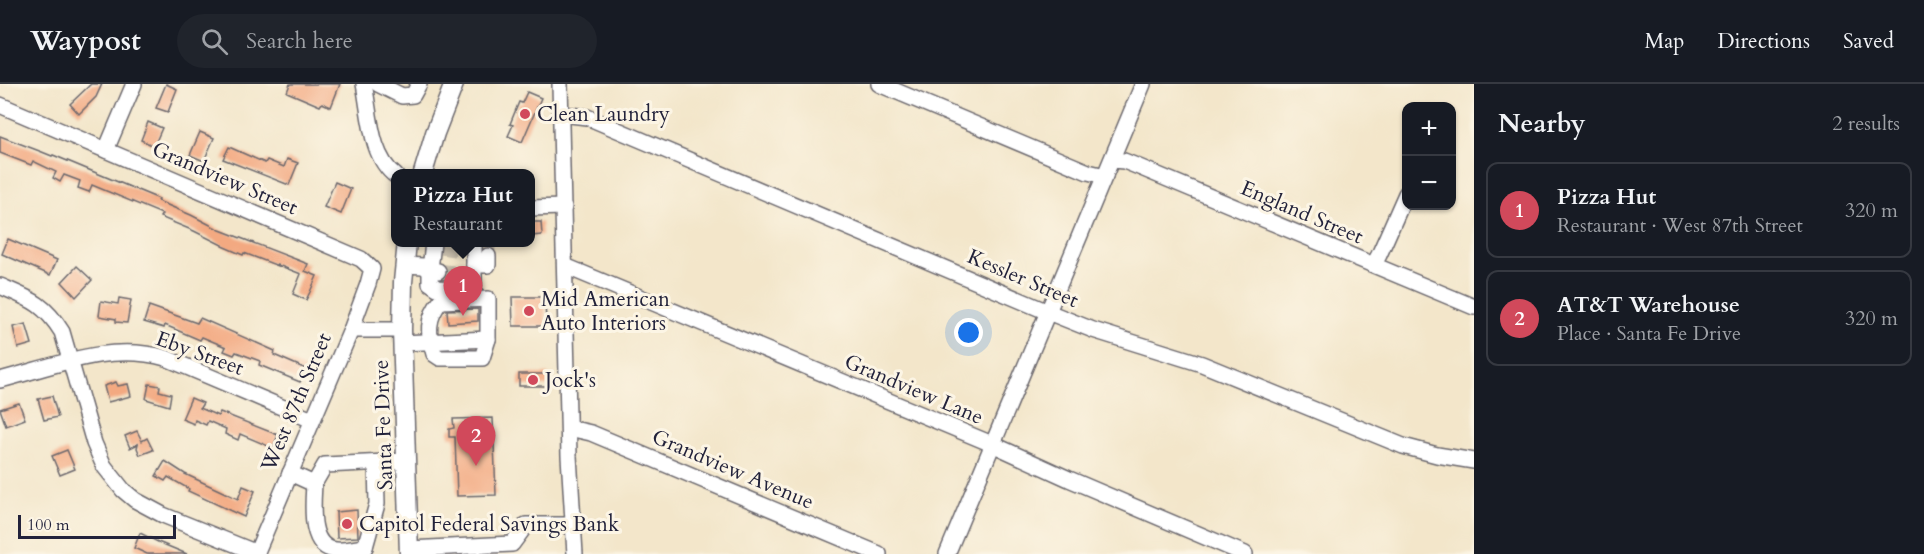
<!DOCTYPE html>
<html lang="en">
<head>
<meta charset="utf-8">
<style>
  :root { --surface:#171b24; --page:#20242c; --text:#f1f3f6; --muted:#9ea1a6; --line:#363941; --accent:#d1495b }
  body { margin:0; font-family:Cardo,serif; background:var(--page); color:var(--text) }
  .controls { position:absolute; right:18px; top:18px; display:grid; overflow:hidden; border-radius:12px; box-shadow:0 2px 4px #0004 }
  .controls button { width:54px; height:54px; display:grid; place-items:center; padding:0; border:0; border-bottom:2px solid var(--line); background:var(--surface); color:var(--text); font:30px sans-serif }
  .scale { position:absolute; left:18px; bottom:15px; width:158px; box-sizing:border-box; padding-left:6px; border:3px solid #22223b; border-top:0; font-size:16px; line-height:21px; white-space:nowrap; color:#22223b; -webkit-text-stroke:4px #fcf5e5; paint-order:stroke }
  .you { position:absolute; left:969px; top:249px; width:21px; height:21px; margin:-15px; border:4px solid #fff; border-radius:50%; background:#1a73e8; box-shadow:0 0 0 9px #1a73e833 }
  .badge { display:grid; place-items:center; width:39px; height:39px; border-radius:50%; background:var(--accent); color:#fff; font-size:20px; font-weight:700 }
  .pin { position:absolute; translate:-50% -50px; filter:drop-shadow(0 2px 3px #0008) }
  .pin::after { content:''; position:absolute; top:32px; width:21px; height:18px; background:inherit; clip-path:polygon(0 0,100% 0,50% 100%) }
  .popup { position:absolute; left:391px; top:85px; width:144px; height:78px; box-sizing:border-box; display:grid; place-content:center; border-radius:12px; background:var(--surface); filter:drop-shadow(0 2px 4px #0005); font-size:20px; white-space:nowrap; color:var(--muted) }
  .popup b { font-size:22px; color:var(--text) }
  .popup::after { content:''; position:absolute; left:50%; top:100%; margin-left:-12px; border:12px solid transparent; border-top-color:var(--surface) }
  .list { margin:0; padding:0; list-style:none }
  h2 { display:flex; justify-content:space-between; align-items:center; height:78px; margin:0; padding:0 24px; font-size:26px }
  h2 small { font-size:20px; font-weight:400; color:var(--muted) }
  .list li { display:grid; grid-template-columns:39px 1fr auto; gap:18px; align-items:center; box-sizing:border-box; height:96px; margin:0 12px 12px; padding:0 12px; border:2px solid var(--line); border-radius:12px }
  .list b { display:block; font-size:22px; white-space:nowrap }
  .list p { margin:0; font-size:20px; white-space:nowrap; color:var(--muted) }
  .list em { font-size:20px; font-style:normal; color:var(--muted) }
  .icon { flex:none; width:33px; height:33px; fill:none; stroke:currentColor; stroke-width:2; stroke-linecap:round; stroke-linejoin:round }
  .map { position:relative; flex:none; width:1474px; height:470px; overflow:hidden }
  header { display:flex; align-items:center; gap:36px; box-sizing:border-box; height:84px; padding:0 30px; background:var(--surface); border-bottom:2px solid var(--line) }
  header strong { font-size:28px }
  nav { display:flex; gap:33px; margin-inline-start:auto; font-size:21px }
  .search { width:420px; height:54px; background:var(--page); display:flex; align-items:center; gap:15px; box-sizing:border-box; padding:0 21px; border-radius:33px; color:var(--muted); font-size:22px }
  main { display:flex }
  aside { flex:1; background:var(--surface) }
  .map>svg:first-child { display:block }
</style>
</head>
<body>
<header>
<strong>Waypost</strong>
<div class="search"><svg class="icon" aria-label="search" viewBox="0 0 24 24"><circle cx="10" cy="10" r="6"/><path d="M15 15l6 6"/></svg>Search here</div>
<nav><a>Map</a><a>Directions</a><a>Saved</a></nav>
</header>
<main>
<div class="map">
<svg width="1474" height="470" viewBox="0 0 1474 470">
  <rect width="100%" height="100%" fill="#fcf5e5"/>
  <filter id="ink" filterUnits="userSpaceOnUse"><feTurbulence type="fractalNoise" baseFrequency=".0167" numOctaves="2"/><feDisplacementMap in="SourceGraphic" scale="12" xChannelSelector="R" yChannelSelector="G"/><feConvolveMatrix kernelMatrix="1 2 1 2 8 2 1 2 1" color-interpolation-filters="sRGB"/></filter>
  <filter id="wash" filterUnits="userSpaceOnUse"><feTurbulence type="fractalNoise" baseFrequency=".008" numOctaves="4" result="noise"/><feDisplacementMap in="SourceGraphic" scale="24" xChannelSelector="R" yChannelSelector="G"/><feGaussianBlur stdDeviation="1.35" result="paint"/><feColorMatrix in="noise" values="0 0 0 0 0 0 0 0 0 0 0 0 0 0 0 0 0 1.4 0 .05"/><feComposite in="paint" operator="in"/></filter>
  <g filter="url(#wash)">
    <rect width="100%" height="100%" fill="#f3e6ca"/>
    <g id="blocks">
      <!-- building -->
      <g fill="#f3a981">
        <polygon points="91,0 102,0 96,13 79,30 70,20"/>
        <polygon points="166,0 177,5 168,28 156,24"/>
        <polygon points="290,0 340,0 331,23 322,19 320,22 287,8"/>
        <polygon points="527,8 541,14 522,58 508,52 513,41 510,40 519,18 522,19"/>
        <polygon points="148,38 162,44 154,62 141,56"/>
        <polygon points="200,48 214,54 204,77 190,71"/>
        <polygon points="0,52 42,68 52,72 53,71 159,115 158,117 191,131 220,146 308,180 305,187 317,192 310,208 306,216 293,210 301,190 278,181 278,182 244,169 243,171 222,162 222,161 194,147 160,133 162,130 92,101 89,108 78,104 80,97 64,91 60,98 53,94 56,88 33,77 31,81 0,69"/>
        <polygon points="229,63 265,79 267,76 284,83 287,75 298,79 289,101 223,75"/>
        <polygon points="335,98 351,105 341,130 324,123"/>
        <polygon points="531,138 541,138 542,151 531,152"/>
        <polygon points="8,155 57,176 50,191 2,170"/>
        <polygon points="77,182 92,196 76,213 62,198"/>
        <polygon points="512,213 545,213 546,242 513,242"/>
        <polygon points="119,214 131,216 127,239 116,238 116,235 99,232 101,217 118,220"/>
        <polygon points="149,222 197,239 200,234 275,267 274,271 306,285 300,298 259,281 260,277 236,268 234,271 224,267 226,263 202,253 200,256 165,241 164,244 144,238"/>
        <polygon points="478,225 478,237 448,239 447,226"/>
        <polygon points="26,240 32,260 18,264 13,243"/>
        <rect x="519" y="290" width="29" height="12"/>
        <polygon points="116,298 118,302 128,300 131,312 108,318 104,302"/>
        <polygon points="149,300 160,302 159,307 171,310 169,322 146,315"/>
        <polygon points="52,312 58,333 44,336 38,315"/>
        <polygon points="191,314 203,319 200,324 218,332 220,328 278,351 273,364 240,350 238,356 225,350 226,345 208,337 206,341 195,336 194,340 182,335"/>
        <polygon points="19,319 25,335 6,342 0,325"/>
        <polygon points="493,334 496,411 457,412 455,353 449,353 449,345 454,344 453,335"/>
        <polygon points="137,347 142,357 147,354 153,366 140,371 137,364 138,360 130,364 125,352"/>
        <polygon points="67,366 75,385 60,391 52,372"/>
        <polygon points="165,377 185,390 238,415 243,402 255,407 244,433 188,407 189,405 168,393 165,397 156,392"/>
        <polygon points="357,426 358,453 337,454 336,428"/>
        <polygon points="140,449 158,458 187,470 147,470 134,464"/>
      </g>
    </g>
  </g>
  <g filter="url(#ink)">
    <use href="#blocks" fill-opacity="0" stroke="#6b676d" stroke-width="1.5"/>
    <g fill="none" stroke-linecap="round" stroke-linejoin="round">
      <!-- minor-tunnel -->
      <g stroke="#c9bfad" stroke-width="15" stroke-dasharray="15 8" stroke-linecap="butt">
        <polyline points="488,158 488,172"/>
        <polyline points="441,163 464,166"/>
        <polyline points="438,187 460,190"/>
      </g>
      <!-- minor casing -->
      <g stroke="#6b676d" stroke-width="18">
        <g id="minor">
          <path d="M364 0C370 29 370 73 396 92"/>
          <polyline points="378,0 402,12 413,11 419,0"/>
          <polyline points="560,0 569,372 575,470"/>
          <polyline points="879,0 1088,88 1105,92"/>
          <polyline points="0,21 361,175 372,185 368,200 351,246 256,470"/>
          <polyline points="562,30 587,33 1048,228 1093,246 1202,280 1403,362 1437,371 1474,377"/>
          <polyline points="106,66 134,0"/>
          <polyline points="1112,76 1124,77 1139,83 1474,223"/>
          <polyline points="530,124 564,123"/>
          <polyline points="1374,180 1379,171 1406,110"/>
          <polyline points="405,181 423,182 430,186 433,158"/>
          <polyline points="474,181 488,181 488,172"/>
          <polyline points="565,182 992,360 1069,395 1245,470"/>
          <polyline points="438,187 430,186 430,199 437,204 474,205 474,158"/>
          <path d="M0 202C30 215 44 219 62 248L94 359 104 382 123 406 135 416 163 431 257 469"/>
          <path d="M488 215V255L482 274H440L434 270C428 250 426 234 441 217Z"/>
          <polyline points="351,246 402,246"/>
          <polyline points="402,259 488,255"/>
          <path d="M0 296C55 282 109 258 166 274L312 336"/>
          <polyline points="569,344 591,349 879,470"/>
          <polyline points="290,389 314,400 325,381 406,377"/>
          <path d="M314 400C313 420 308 464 336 466 345 467 355 464 365 463"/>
          <polyline points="365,463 377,420 376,379"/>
          <polyline points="409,465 512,460 526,441 574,441"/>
          <polyline points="947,470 1143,0"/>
        </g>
      </g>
      <!-- major casing -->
      <g stroke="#6b676d" stroke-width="21">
        <g id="major">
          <polyline points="423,89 435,49 454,0"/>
          <polyline points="407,158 403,198 402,246 409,470"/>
        </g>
      </g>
      <!-- minor -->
      <use href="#minor" stroke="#fff" stroke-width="15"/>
      <!-- major -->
      <use href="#major" stroke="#fff" stroke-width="18"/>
    </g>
  </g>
  <!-- markers -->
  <g fill="#d1495b" stroke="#fcf5e5" stroke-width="2">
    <circle cx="525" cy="30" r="6"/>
    <circle cx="529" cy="227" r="6"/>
    <circle cx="533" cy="296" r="6"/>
    <circle cx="347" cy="440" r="6"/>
  </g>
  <g text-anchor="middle" stroke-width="6" stroke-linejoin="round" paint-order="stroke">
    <!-- poi labels -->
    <g font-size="21" fill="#22223b" stroke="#fcf5e5" text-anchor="start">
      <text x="537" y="37">Clean Laundry</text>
      <text x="541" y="222">Mid American<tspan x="541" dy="24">Auto Interiors</tspan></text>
      <text x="545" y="303">Jock's</text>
      <text x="359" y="447">Capitol Federal Savings Bank</text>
    </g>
    <!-- street labels -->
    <g font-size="21" fill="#22223b" stroke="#fcf5e5">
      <text transform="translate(225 94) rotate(23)" y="7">Grandview Street</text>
      <text transform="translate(1302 128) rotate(23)" y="7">England Street</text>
      <text transform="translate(1023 194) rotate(23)" y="7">Kessler Street</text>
      <text transform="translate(200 269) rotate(20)" y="7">Eby Street</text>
      <text transform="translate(914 305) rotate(23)" y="7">Grandview Lane</text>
      <text transform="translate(296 318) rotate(-67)" y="7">West 87th Street</text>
      <text transform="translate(383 341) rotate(-92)" y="7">Santa Fe Drive</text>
      <text transform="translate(733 385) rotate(23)" y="7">Grandview Avenue</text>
    </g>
  </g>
</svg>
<div class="controls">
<button>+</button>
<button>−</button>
</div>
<div class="scale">100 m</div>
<div class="you"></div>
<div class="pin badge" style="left:463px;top:232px">1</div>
<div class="popup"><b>Pizza Hut</b>Restaurant</div>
<div class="pin badge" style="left:476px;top:382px">2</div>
</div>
<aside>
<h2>Nearby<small>2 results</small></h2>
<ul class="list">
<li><span class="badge">1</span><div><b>Pizza Hut</b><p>Restaurant · West 87th Street</p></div><em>320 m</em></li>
<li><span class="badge">2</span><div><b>AT&amp;T Warehouse</b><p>Place · Santa Fe Drive</p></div><em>320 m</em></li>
</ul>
</aside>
</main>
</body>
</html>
